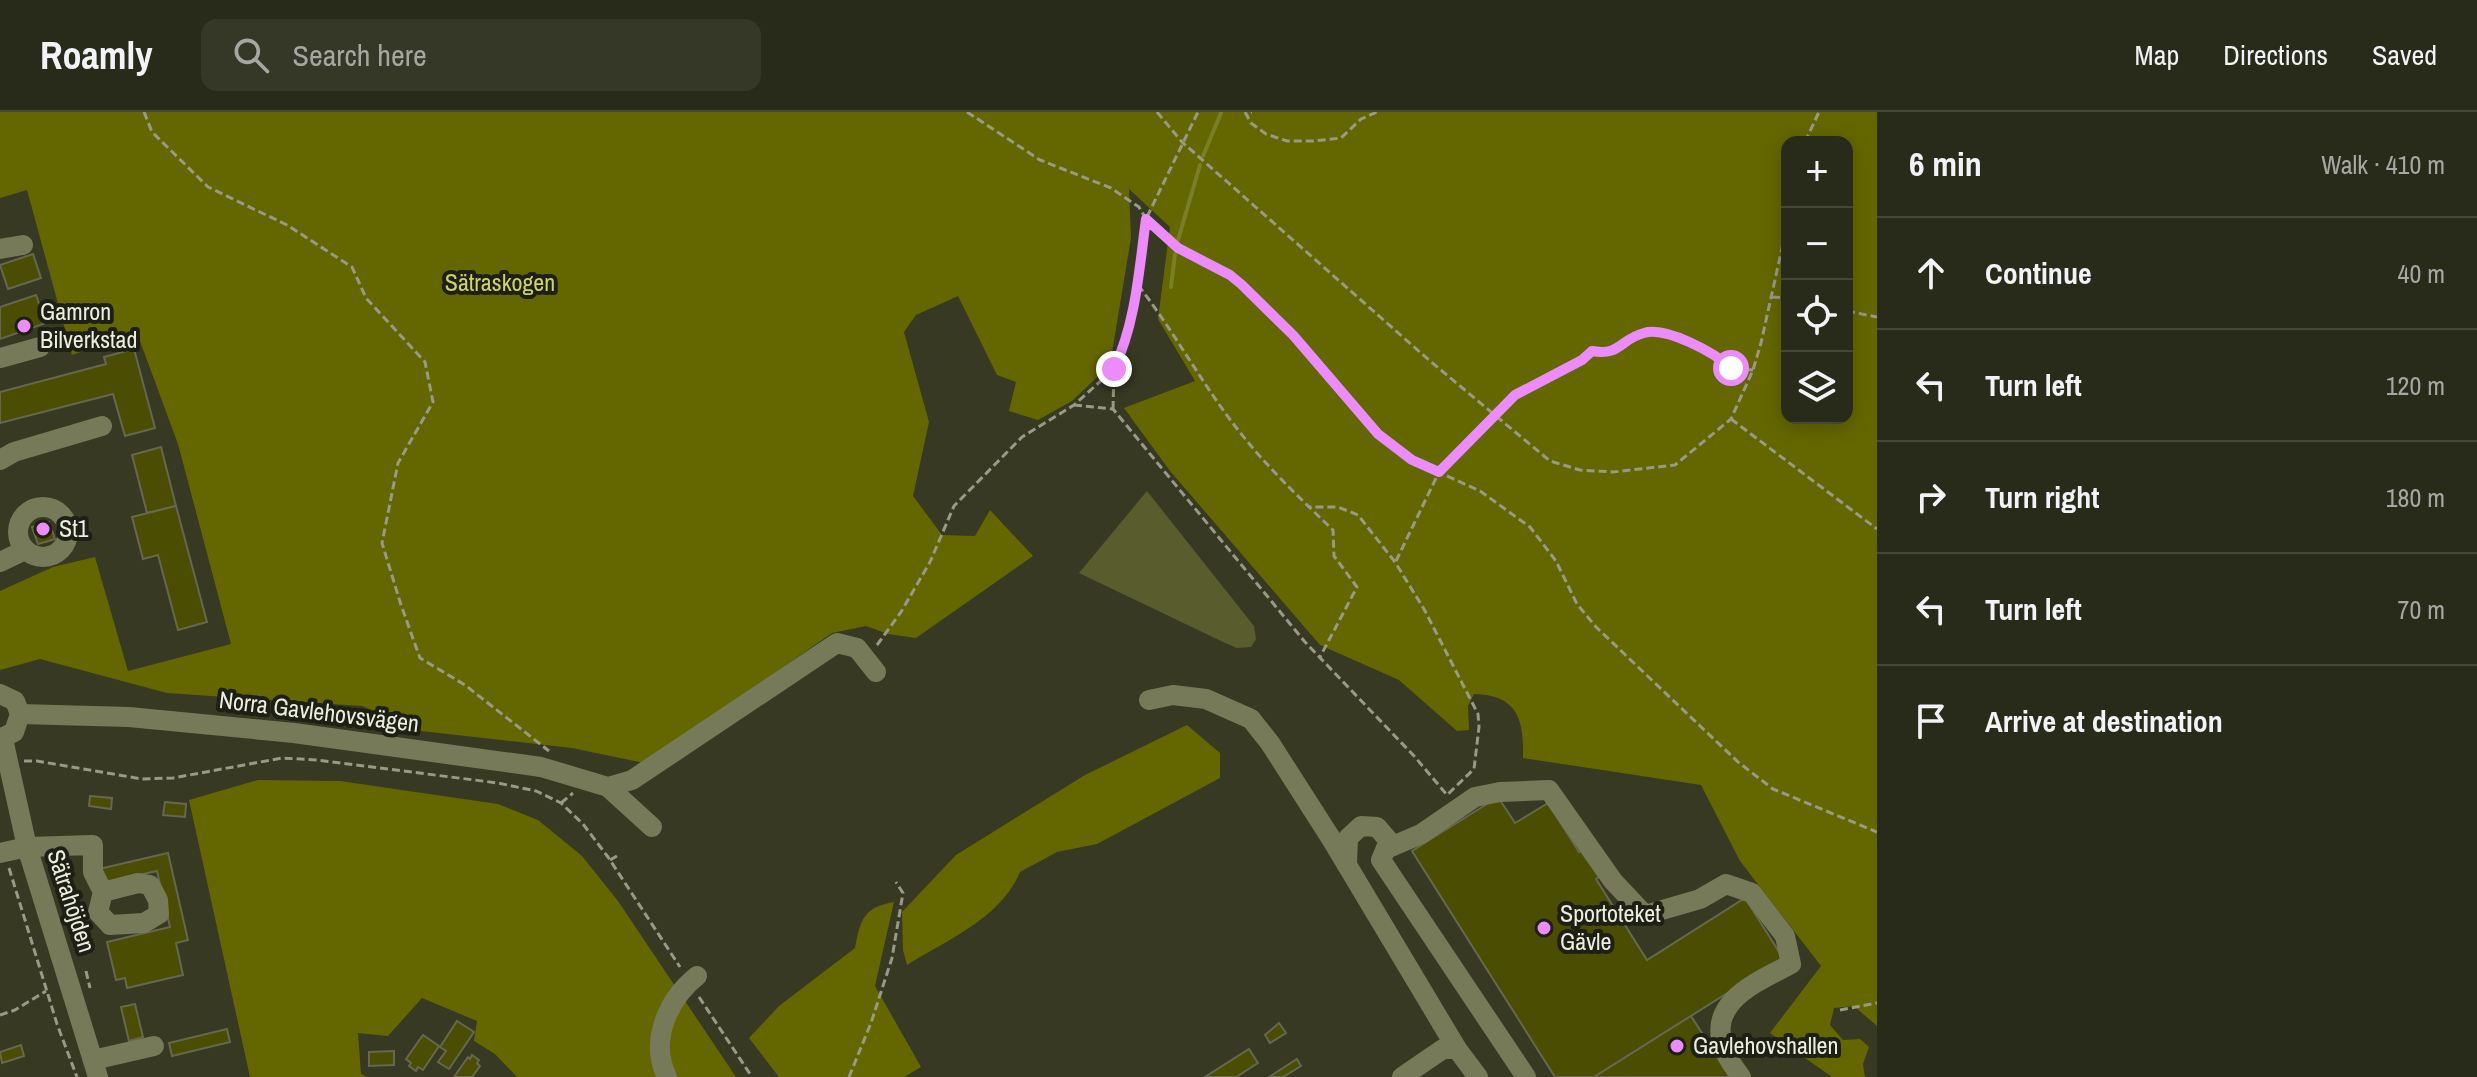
<!DOCTYPE html>
<html lang="en">
<head>
<meta charset="utf-8">
<style>
  :root { --surface:#292b1a; --page:#353727; --text:#f1f3f6; --muted:#a5a7a2; --line:#454739 }
  body { margin:0; font-family:"Archivo Narrow",sans-serif; background:var(--page); color:var(--text) }
  .controls { position:absolute; right:24px; top:24px; display:grid; overflow:hidden; border-radius:16px; box-shadow:0 4px 20px #0003 }
  .controls button { width:72px; height:72px; display:grid; place-items:center; padding:0; border:0; border-bottom:2px solid var(--line); background:var(--surface); color:var(--text); font:40px sans-serif }
  .stop { position:absolute; width:24px; height:24px; margin:-18px; border:6px solid #ec8cfb; border-radius:50%; background:#fff }
  .stop.end { background:#ec8cfb; border-color:#fff; box-shadow:0 2px 8px #0008 }
  .list { margin:0; padding:0; list-style:none }
  h2 { display:flex; justify-content:space-between; align-items:center; height:104px; margin:0; padding:0 32px; font-size:34px }
  h2 small { font-size:26px; font-weight:400; color:var(--muted) }
  .list li { display:grid; grid-template-columns:52px 1fr auto; gap:24px; align-items:center; box-sizing:border-box; height:112px; padding:0 32px; border-top:2px solid var(--line) }
  .list b { display:block; font-size:30px; white-space:nowrap }
  .list em { font-size:26px; font-style:normal; color:var(--muted) }
  .icon { flex:none; width:44px; height:44px; fill:none; stroke:currentColor; stroke-width:2; stroke-linecap:round; stroke-linejoin:round }
  .map { position:relative; flex:none; width:1877px; height:965px; overflow:hidden }
  header { display:flex; align-items:center; gap:48px; box-sizing:border-box; height:112px; padding:0 40px; background:var(--surface); border-bottom:2px solid var(--line) }
  header strong { font-size:38px }
  nav { display:flex; gap:44px; margin-inline-start:auto; font-size:28px }
  .search { width:560px; height:72px; background:var(--page); display:flex; align-items:center; gap:20px; box-sizing:border-box; padding:0 28px; border-radius:16px; color:var(--muted); font-size:30px }
  main { display:flex }
  aside { flex:1; background:var(--surface) }
  .map>svg:first-child { display:block }
</style>
</head>
<body>
<header>
<strong>Roamly</strong>
<div class="search"><svg class="icon" aria-label="search" viewBox="0 0 24 24"><circle cx="10" cy="10" r="6"/><path d="M15 15l6 6"/></svg>Search here</div>
<nav><a>Map</a><a>Directions</a><a>Saved</a></nav>
</header>
<main>
<div class="map">
<svg width="1877" height="965" viewBox="0 0 1877 965">
  <rect width="100%" height="100%" fill="#373922"/>
  <!-- green -->
  <polygon fill="#595c2d" points="1147,379 1254,514 1256,527 1251,535 1237,536 1223,530 1079,461"/>
  <!-- forest -->
  <g fill="#646700" fill-rule="evenodd">
    <path d="M0 0H1877V914L1854 894 1834 896 1830 913 1843 928 1860 927 1869 935 1863 952 1865 965H1832L1770 921 1821 854 1740 749 1701 673 1523 646C1524 608 1518 583 1474 582L1468 594 1469 618 1457 619 1399 568 1320 533 1170 359 1124 296 1195 269 1158 207 1170 115 1129 77 1131 126 1110 253 1072 289 1038 308 1009 299 1016 270 997 263 958 184 916 203 904 220 929 310 913 384 942 423 975 424 990 398 1033 444 916 526 888 522 866 514 832 521 644 651 572 636 421 619 362 594 167 581 40 547 0 558V479L53 455 95 445 128 559 231 532 178 332 137 221 72 243 27 78 0 86ZM1787 30H1847V306H1787Z"/>
    <path d="M1187 613 1220 641V666L1097 732 1057 740 1020 760C1001 806 947 828 907 853L903 838 902 800 956 743 1085 663Z"/>
    <polygon points="258,668 340,669 498,692 538,708 582,744 618,789 736,965 517,965 495,942 474,929 477,909 422,886 388,924 358,921 361,962 367,965 250,965 189,688"/>
    <path d="M894 790 875 874 921 955 904 965H779L749 926 779 894 855 836C860 808 864 795 894 790Z"/>
  </g>
  <g fill="none" stroke-linecap="round" stroke-linejoin="round">
    <!-- stream -->
    <g stroke="#7a7e25" stroke-width="4">
      <polyline points="1203,44 1221,1"/>
      <polyline points="1178,128 1200,53"/>
      <polyline points="1171,175 1175,142"/>
    </g>
  </g>
  <!-- building -->
  <g fill="#4a4d02" stroke="#65684f" stroke-width="2">
    <polygon points="33,142 41,166 8,177 0,153"/>
    <polygon points="36,183 46,211 0,227 0,195"/>
    <polygon points="134,237 155,316 125,324 113,282 0,311 0,280 106,252 104,245"/>
    <polygon points="161,335 176,394 147,401 132,343"/>
    <polygon points="176,394 207,510 178,518 158,443 143,447 132,405"/>
    <polygon points="49,410 55,427 38,432 32,415"/>
    <polygon points="90,684 112,686 111,697 89,694"/>
    <polygon points="1498,685 1515,711 1548,691 1579,740 1582,738 1599,765 1596,767 1647,848 1745,786 1783,846 1594,965 1555,965 1412,739"/>
    <polygon points="165,690 186,692 185,705 163,703"/>
    <polygon points="168,741 188,828 176,831 183,863 127,876 125,866 116,868 107,830 170,815 157,759 102,771 99,757"/>
    <polygon points="135,892 143,925 129,929 121,895"/>
    <polygon points="1691,904 1730,965 1594,965"/>
    <polygon points="457,909 474,920 449,957 438,950 446,939 440,935"/>
    <polygon points="1279,911 1286,921 1270,931 1265,923"/>
    <polygon points="227,917 230,930 172,944 169,931"/>
    <polygon points="423,923 439,934 423,958 418,955 416,959 409,954 411,951 406,947"/>
    <polygon points="21,933 24,944 2,951 0,940"/>
    <polygon points="1249,937 1258,951 1236,965 1205,965"/>
    <polygon points="394,939 394,953 369,954 369,940"/>
    <polygon points="472,943 479,948 477,951 480,954 472,965 454,965 468,945 470,947"/>
    <polygon points="1297,947 1301,954 1283,965 1269,965"/>
  </g>
  <g fill="none" stroke-linecap="round" stroke-linejoin="round">
    <!-- path -->
    <g stroke="#989987" stroke-width="3" stroke-dasharray="8 4" stroke-linecap="butt">
      <polyline points="144,0 152,20 208,75 287,113 352,155 366,186 425,250 433,290 398,351 382,431 401,493 420,546 465,573 549,639"/>
      <polyline points="967,0 1040,48 1111,76 1139,95 1146,107 1178,136 1230,163 1293,223 1378,322 1412,348 1480,379 1530,415 1556,449 1577,492 1596,515 1738,650 1773,677 1877,720"/>
      <polyline points="1157,0 1182,30 1430,249 1550,349 1580,358 1613,360 1675,353 1731,307 1753,258 1761,231 1782,136 1787,100"/>
      <polyline points="1245,0 1251,11 1266,22 1287,29 1314,29 1341,26 1361,7 1377,0"/>
      <polyline points="1251,0 1252,0"/>
      <polyline points="1805,30 1819,0"/>
      <path d="M1138 173C1177 223 1206 280 1247 329 1273 361 1304 390 1333 418L1334 444 1357 475 1320 545"/>
      <polyline points="1772,185 1787,186"/>
      <polyline points="1847,199 1877,205"/>
      <polyline points="1074,293 1113,297 1305,530 1415,645 1447,683 1474,657 1479,615 1478,602 1424,497 1395,450 1358,403 1338,395 1309,395"/>
      <polyline points="1113,297 1114,257"/>
      <polyline points="1731,307 1877,417"/>
      <polyline points="1396,449 1439,360 1515,283 1582,248 1592,239 1609,242 1645,220 1668,222 1720,245 1731,256 1753,258"/>
      <polyline points="877,533 901,500 930,450 954,394 1022,325 1074,293 1114,257 1126,232 1138,173 1146,107 1198,0"/>
      <polyline points="24,649 37,649 142,667 173,666 282,646 316,648 498,671 536,679 561,691 583,712 608,745 680,855"/>
      <polyline points="561,691 573,681"/>
      <polyline points="610,748 617,744"/>
      <polyline points="9,756 57,912 77,965"/>
      <polyline points="65,798 72,811"/>
      <polyline points="86,859 90,876"/>
      <polyline points="699,885 752,965"/>
      <polyline points="1840,898 1877,891"/>
      <polyline points="0,903 15,898 46,879"/>
      <polyline points="849,965 871,911 892,846 903,781 896,770"/>
    </g>
    <!-- minor -->
    <g stroke="#777a58" stroke-width="20">
      <polyline points="0,137 23,133"/>
      <polyline points="0,246 40,235"/>
      <polyline points="0,348 14,340 102,314"/>
      <circle cx="43" cy="420" r="25"/>
      <polyline points="0,450 25,438"/>
      <polyline points="0,582 15,589 20,602 14,620 0,627"/>
      <polyline points="1149,588 1173,583 1206,587 1251,607 1270,631 1332,728 1457,937 1478,965"/>
      <polyline points="20,602 129,605 294,621 541,655 608,675 632,668 837,531 857,536 876,560"/>
      <polyline points="3,627 27,735 98,965"/>
      <polyline points="608,675 652,715"/>
      <path d="M1386 737 1421 722 1475 685 1500 680 1549 678 1613 769 1645 803 1700 787 1726 772 1752 781 1785 824 1791 852C1758 870 1706 889 1724 937 1727 947 1735 956 1741 965"/>
      <polyline points="0,741 27,735 93,733 93,760 103,780 138,771 150,773 158,788 159,802 144,811 110,813 98,800 103,780"/>
      <polyline points="1347,753 1348,726 1361,714 1377,715 1389,729 1381,748 1526,965"/>
      <polyline points="93,948 154,934"/>
      <path d="M667 965C649 929 668 887 697 864"/>
      <polyline points="1402,965 1443,937 1457,937"/>
    </g>
  </g>
  <g fill="none" stroke-linecap="round" stroke-linejoin="round">
    <!-- route -->
    <path stroke="#ec8cfb" stroke-width="10" d="M1114 257C1136 210 1139 158 1146 107L1178 136 1230 163 1241 172 1293 223 1378 322 1412 348 1439 360 1515 283 1582 248 1592 239C1621 244 1620 227 1644 221 1666 214 1715 241 1731 256"/>
  </g>
  <!-- markers -->
  <g fill="#ec8cfb" stroke="#1e1f15" stroke-width="3">
    <circle cx="24" cy="214" r="8"/>
    <circle cx="43" cy="417" r="8"/>
    <circle cx="1544" cy="816" r="8"/>
    <circle cx="1677" cy="934" r="8"/>
  </g>
  <g text-anchor="middle" stroke-width="8" stroke-linejoin="round" paint-order="stroke">
    <!-- park labels -->
    <g font-size="24" fill="#cfd561" stroke="#1e1f15">
      <text x="500" y="179">Sätraskogen</text>
    </g>
    <!-- poi labels -->
    <g font-size="24" fill="#edeee0" stroke="#1e1f15" text-anchor="start">
      <text x="40" y="208">Gamron<tspan x="40" dy="28">Bilverkstad</tspan></text>
      <text x="59" y="425">St1</text>
      <text x="1560" y="810">Sportoteket<tspan x="1560" dy="28">Gävle</tspan></text>
      <text x="1693" y="942">Gavlehovshallen</text>
    </g>
    <!-- street labels -->
    <g font-size="24" fill="#edeee0" stroke="#1e1f15">
      <text transform="translate(319 600) rotate(7)" y="8">Norra Gavlehovsvägen</text>
      <text transform="translate(71 789) rotate(72)" y="8">Sätrahöjden</text>
    </g>
  </g>
</svg>
<div class="controls">
<button>+</button>
<button>−</button>
<button><svg class="icon" aria-label="locate" viewBox="0 0 24 24"><circle cx="12" cy="12" r="6"/><path d="M12 2v4M12 18v4M2 12h4M18 12h4"/></svg></button>
<button><svg class="icon" aria-label="layers" viewBox="0 0 24 24"><path d="M12 4l9 5-9 5-9-5zM3 14l9 5 9-5"/></svg></button>
</div>
<div class="stop" style="left:1731px;top:256px"></div>
<div class="stop end" style="left:1114px;top:257px"></div>
</div>
<aside>
<h2>6 min<small>Walk · 410 m</small></h2>
<ul class="list">
<li><svg class="icon" aria-label="ahead" viewBox="0 0 24 24"><path d="M12 20V5M6 11l6-6 6 6"/></svg><div><b>Continue</b></div><em>40 m</em></li>
<li><svg class="icon" aria-label="left" viewBox="0 0 24 24"><path d="M17 20v-9H6M10 6l-5 5 5 5"/></svg><div><b>Turn left</b></div><em>120 m</em></li>
<li><svg class="icon" aria-label="right" viewBox="0 0 24 24"><path d="M7 20v-9h11M14 6l5 5-5 5"/></svg><div><b>Turn right</b></div><em>180 m</em></li>
<li><svg class="icon" aria-label="left" viewBox="0 0 24 24"><path d="M17 20v-9H6M10 6l-5 5 5 5"/></svg><div><b>Turn left</b></div><em>70 m</em></li>
<li><svg class="icon" aria-label="arrive" viewBox="0 0 24 24"><path d="M6 21V4h12l-3 4 3 4H6"/></svg><div><b>Arrive at destination</b></div></li>
</ul>
</aside>
</main>
</body>
</html>
